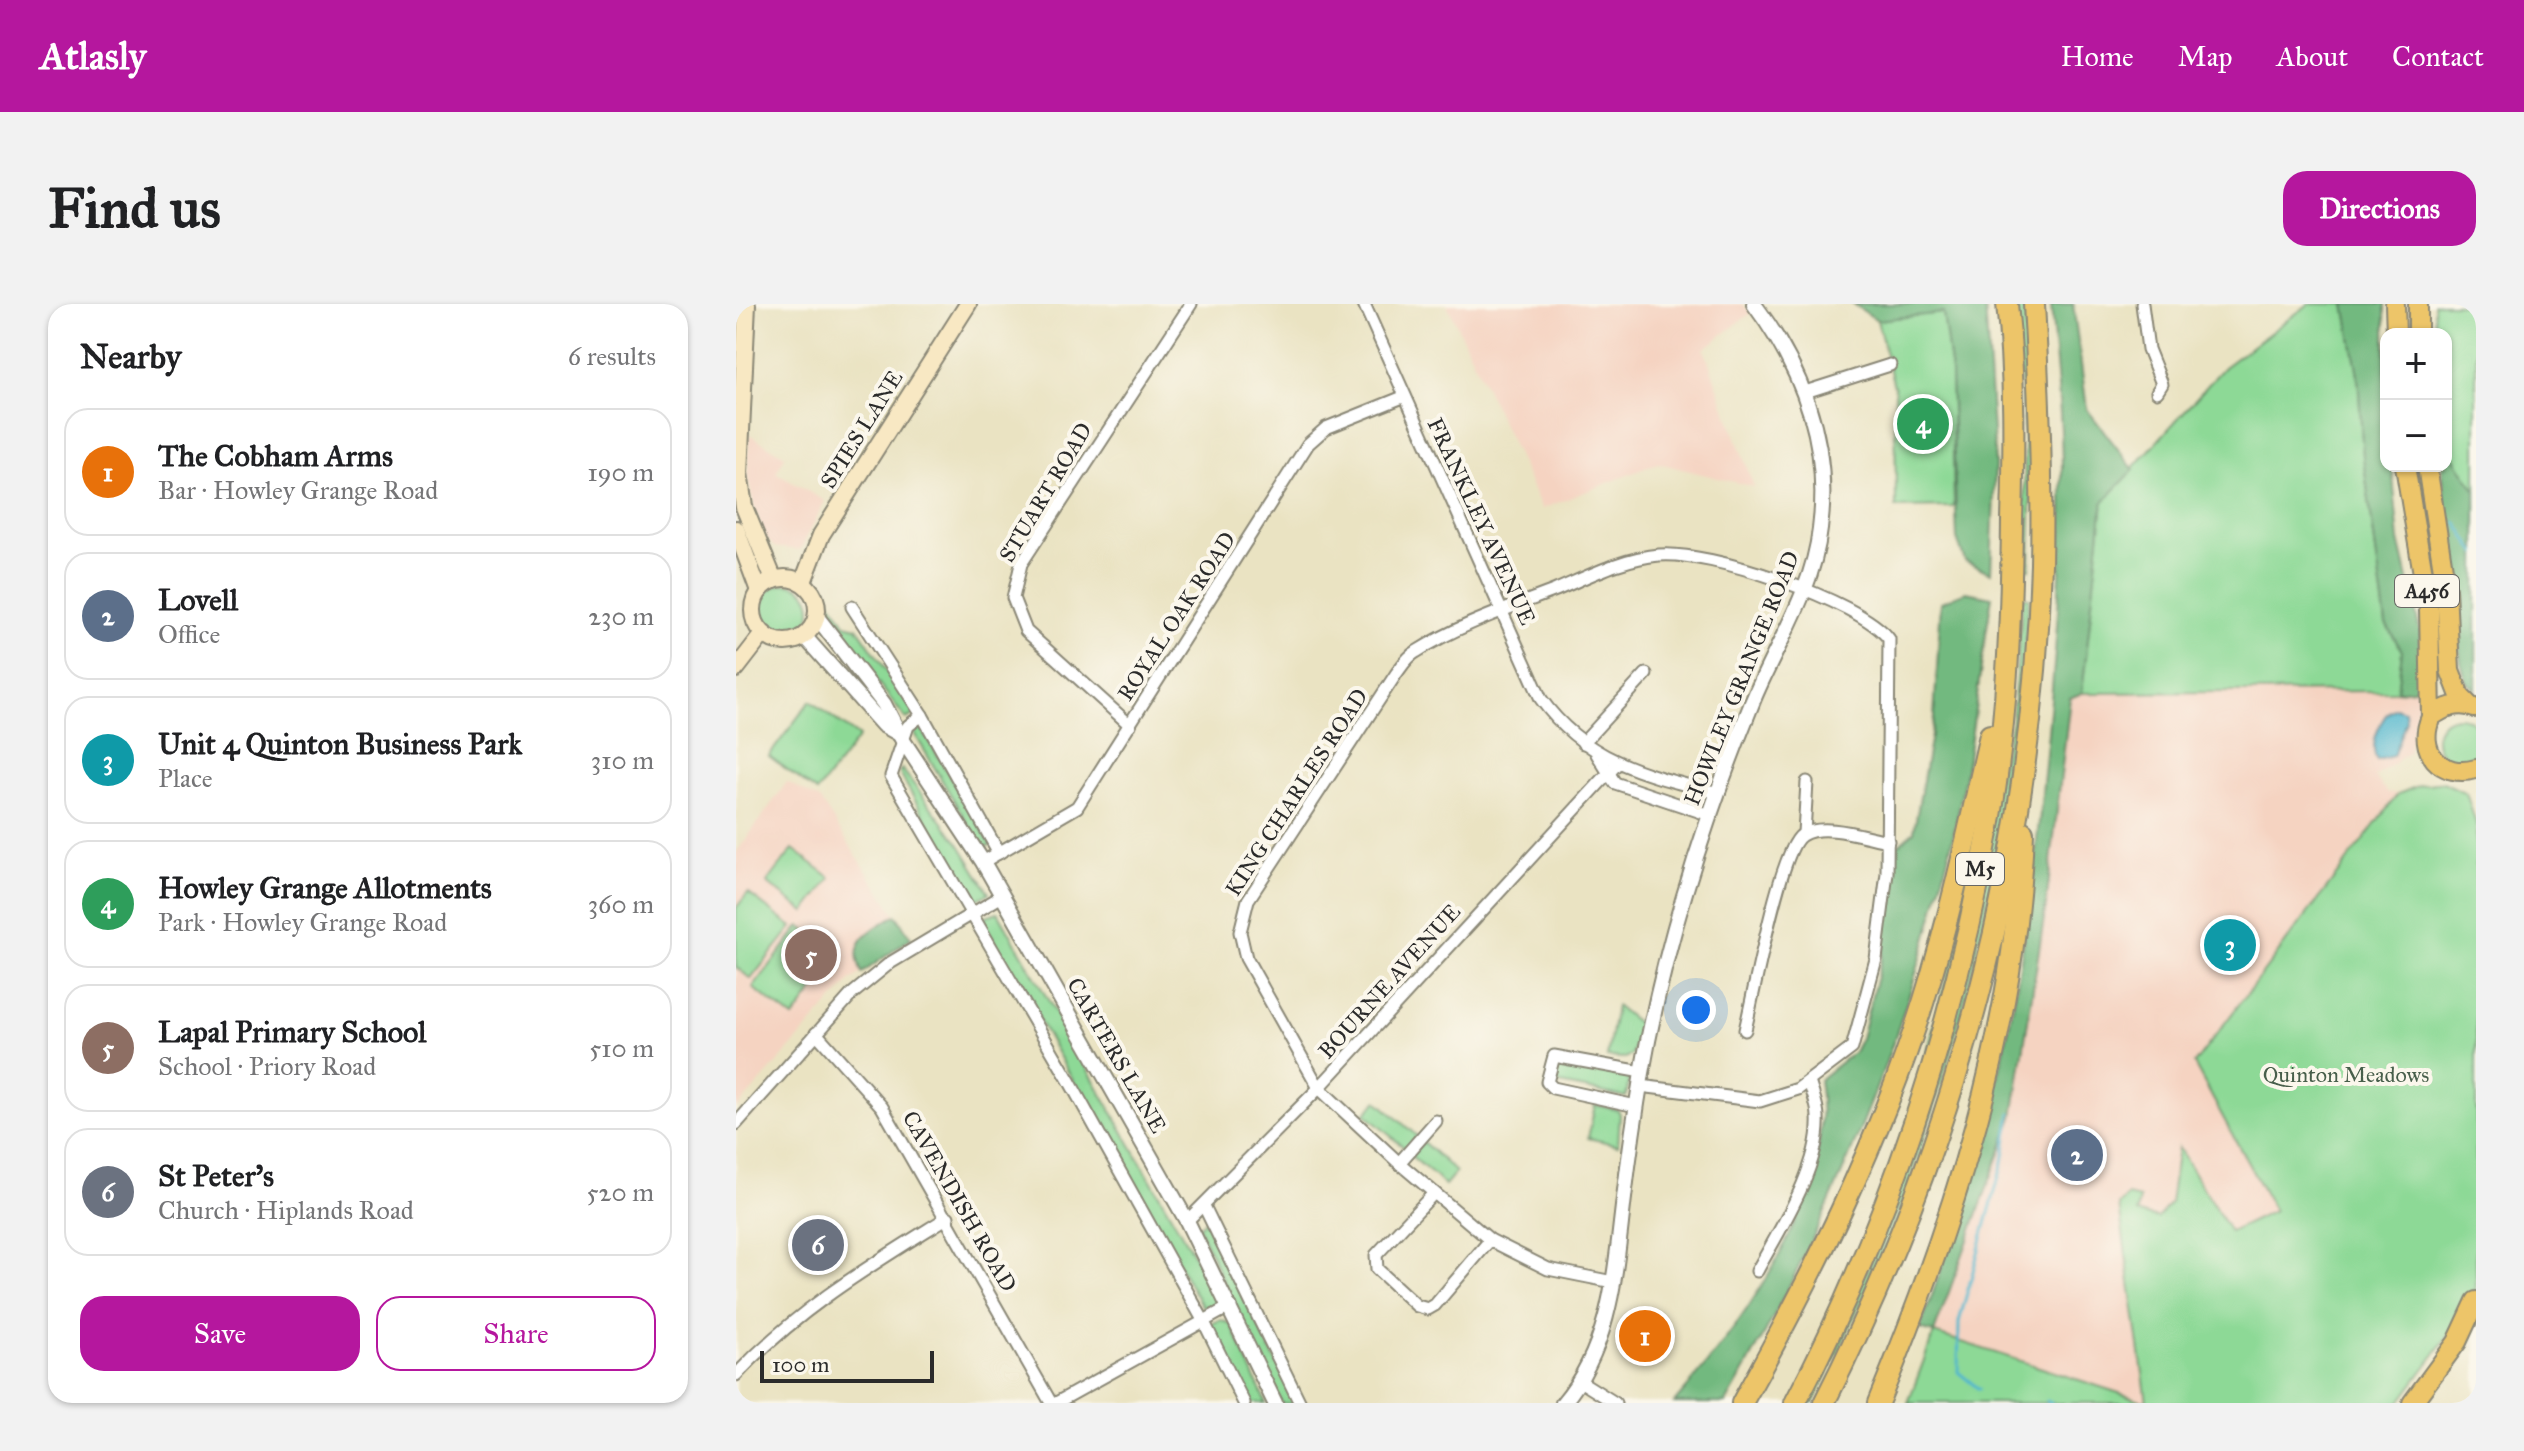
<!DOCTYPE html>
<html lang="en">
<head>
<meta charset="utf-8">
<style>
  :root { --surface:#fff; --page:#f2f2f2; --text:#202124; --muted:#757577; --line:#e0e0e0; --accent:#b5179e }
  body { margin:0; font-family:"IM FELL Great Primer",serif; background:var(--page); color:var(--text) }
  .controls { position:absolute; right:24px; top:24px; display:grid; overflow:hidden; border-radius:16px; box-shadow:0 2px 6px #0004 }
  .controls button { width:72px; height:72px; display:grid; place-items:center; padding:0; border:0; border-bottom:2px solid var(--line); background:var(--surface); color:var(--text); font:40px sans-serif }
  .scale { position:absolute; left:24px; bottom:20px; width:174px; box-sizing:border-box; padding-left:8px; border:4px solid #2b2b2b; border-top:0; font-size:22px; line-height:28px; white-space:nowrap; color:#2b2b2b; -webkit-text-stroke:6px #fbf7ec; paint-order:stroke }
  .you { position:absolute; left:960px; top:706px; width:28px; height:28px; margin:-20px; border:6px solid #fff; border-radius:50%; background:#1a73e8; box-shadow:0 0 0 12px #1a73e833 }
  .badge { display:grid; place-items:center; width:52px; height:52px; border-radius:50%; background:var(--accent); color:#fff; font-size:26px; font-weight:700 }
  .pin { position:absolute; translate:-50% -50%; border:4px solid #fff; box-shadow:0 2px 8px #0006 }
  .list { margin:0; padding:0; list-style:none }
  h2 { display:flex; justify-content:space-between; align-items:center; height:104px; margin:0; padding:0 32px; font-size:34px }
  h2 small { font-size:26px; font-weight:400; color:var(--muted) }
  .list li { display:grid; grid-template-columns:52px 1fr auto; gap:24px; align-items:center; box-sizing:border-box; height:128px; margin:0 16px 16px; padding:0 16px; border:2px solid var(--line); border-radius:24px }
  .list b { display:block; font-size:30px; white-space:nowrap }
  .list p { margin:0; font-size:26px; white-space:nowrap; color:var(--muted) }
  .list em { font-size:26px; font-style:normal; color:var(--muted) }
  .actions { display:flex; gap:16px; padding:24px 32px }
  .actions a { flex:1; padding:18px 0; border:2px solid var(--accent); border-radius:24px; text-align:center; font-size:28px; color:var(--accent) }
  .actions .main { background:var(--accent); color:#fff }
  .map { position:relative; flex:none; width:1740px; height:1099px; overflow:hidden; border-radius:24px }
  header { display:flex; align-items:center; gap:48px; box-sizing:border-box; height:112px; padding:0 40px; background:var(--accent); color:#fff }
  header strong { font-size:38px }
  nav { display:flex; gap:44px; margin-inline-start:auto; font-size:28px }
  .intro { display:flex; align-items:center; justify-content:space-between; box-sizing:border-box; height:192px; padding:0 48px }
  h1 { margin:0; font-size:56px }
  .button { padding:20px 36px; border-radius:24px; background:var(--accent); color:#fff; font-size:28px; font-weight:700 }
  main { display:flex; gap:48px; padding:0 48px }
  aside { flex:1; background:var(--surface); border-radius:24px; box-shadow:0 2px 6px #0004 }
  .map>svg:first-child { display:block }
</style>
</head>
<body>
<header>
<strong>Atlasly</strong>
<nav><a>Home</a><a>Map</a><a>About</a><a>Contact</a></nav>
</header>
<div class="intro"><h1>Find us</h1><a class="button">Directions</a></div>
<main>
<aside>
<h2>Nearby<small>6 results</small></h2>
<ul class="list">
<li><span class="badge" style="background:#e8710a">1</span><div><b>The Cobham Arms</b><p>Bar · Howley Grange Road</p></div><em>190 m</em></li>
<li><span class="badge" style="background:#5c6f8a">2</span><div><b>Lovell</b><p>Office</p></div><em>230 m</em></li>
<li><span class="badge" style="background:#0f9aa8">3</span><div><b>Unit 4 Quinton Business Park</b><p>Place</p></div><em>310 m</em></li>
<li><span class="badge" style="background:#2e9e5b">4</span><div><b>Howley Grange Allotments</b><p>Park · Howley Grange Road</p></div><em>360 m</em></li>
<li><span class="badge" style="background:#8d6e63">5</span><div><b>Lapal Primary School</b><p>School · Priory Road</p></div><em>510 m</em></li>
<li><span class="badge" style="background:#6b7280">6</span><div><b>St Peter's</b><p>Church · Hiplands Road</p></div><em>520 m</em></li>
</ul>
<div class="actions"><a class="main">Save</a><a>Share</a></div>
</aside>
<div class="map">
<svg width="1740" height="1099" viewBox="0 0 1740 1099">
  <rect width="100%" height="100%" fill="#fbf7ec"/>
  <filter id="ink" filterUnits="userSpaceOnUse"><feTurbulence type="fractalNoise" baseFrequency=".0125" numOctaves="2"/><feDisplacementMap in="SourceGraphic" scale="16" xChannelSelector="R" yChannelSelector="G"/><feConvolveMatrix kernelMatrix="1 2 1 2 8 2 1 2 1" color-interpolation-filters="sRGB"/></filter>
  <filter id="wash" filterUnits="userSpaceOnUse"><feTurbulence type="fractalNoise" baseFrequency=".006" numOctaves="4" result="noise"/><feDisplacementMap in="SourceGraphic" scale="32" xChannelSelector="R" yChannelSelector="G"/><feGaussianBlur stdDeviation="1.8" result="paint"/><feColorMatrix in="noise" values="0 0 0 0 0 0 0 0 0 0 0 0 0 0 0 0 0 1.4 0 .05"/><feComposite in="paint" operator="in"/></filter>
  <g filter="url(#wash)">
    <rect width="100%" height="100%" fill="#eae3c2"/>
    <!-- built -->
    <g fill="#f5d3c1">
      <polygon points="711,0 1006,0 1015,9 968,45 1018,183 922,159 806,205"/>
      <polygon points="13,130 49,152 40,169 89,197 64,246 38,243 30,233 18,203 12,172"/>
      <polygon points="1685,384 1672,449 1639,473 1651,488 1662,490 1458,760 1539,907 1494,928 1442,845 1434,899 1422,914 1401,909 1404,896 1383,901 1411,1098 1198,1029 1277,813 1310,601 1334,394 1346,389 1661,387"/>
      <polygon points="51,478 84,496 175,634 114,677 0,805 0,549"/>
    </g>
    <!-- green -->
    <g fill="#8dd996" stroke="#5c8260" stroke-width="2">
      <polygon points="1281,0 1288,0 1296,142 1294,265 1288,264 1289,144"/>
      <polygon points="1573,0 1609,0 1622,71 1627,153 1650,320 1666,347 1661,387 1346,389 1367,198 1488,63"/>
      <polygon points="1698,0 1740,0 1740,187 1718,153 1710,131 1710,30 1699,30"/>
      <polygon points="1207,9 1215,68 1218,203 1160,204 1159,86 1141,16"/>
      <circle cx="50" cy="305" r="25"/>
      <polygon points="90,289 109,320 121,323 180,410 170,415 97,320"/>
      <path d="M1287 293 1293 294C1272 575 1206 848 1077 1099H1070L1140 948 1276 418Z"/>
      <polygon points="74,397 123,433 81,488 33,452"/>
      <circle cx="1722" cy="435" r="22"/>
      <polygon points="184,422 255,541 246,544 177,427"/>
      <polygon points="166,465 224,541 253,589 237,598 163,468"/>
      <polygon points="1707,478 1730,489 1740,520 1740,983 1729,1009 1663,1099 1172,1099 1198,1029 1411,1098 1383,901 1392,892 1404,895 1401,909 1422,914 1434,899 1442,843 1494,928 1538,907 1458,760 1662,490 1684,481"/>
      <polygon points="57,545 95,574 69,608 31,579"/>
      <polygon points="12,589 56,623 15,675 0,663 0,604"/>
      <polygon points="262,608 481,992 477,1003 466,1002 269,657 248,617 250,612"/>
      <polygon points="64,622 104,652 57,714 17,684"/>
      <polygon points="880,702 903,720 896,751 889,754 871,753"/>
      <polygon points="823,758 890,769 893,775 890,793 819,779 816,775 819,760"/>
      <polygon points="641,797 681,832 670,845 629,810"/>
      <polygon points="859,801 882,806 884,810 882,841 852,834"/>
      <polygon points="687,838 720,868 709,881 675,852"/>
      <polygon points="469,917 561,1099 545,1099 462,923"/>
      <polygon points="485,1016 495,1020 530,1099 514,1099 476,1024 476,1019"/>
    </g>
    <!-- forest -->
    <g fill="#72b97f" stroke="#4e7255" stroke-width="2">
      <polygon points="1117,0 1249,0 1259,161 1255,269 1229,257 1221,235 1215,68 1207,9 1141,16"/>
      <path d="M1315 0H1337L1351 105 1398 166 1367 198 1346 389 1334 394 1310 601 1277 813 1198 1029 1184 1025C1210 953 1235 881 1254 806 1281 703 1295 596 1306 490 1318 370 1330 247 1325 127 1323 85 1318 42 1315 0Z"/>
      <polygon points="1609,0 1649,0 1650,162 1656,162 1663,236 1684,327 1685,384 1661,387 1666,347 1650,320 1627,153 1622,71"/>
      <polygon points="1710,131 1718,153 1740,187 1740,386 1731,378 1725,360 1706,162 1710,162"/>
      <path d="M1230 288 1256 293C1241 378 1234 466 1213 550 1167 741 1089 929 990 1099H938C1008 1019 1102 889 1083 776L1118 748 1125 734 1146 653 1158 545 1178 527 1198 414 1205 298Z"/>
      <path d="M160 611 175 634 126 669C111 636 134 627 160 611Z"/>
    </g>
    <!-- water -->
    <path fill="#4fb6cd" stroke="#3d707c" stroke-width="2" d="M1659 404 1669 407 1670 416 1657 452 1641 456C1633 442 1644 411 1659 404Z"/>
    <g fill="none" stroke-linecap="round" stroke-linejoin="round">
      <!-- stream -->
      <g stroke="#4fb6cd" stroke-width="3">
        <polyline points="1720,218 1740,249"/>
        <polyline points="1243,1085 1222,1068 1223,1018 1267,858 1275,809"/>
        <polyline points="1311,1097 1315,1099"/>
      </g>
    </g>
  </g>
  <g filter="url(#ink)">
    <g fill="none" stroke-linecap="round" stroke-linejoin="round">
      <!-- minor casing -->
      <g stroke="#8a8776" stroke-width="15">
        <g id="minor">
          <path d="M628 0 805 395C850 458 911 471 982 489"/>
          <polyline points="1406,0 1412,45 1426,80 1421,88"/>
          <polyline points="1069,88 1154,61"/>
          <polyline points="116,303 186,411 263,549"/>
          <polyline points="186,411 172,422 155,472 334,778 467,1016 508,1099"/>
          <polyline points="394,421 290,327 277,294 285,260 455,0"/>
          <polyline points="847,439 910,370"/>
          <polyline points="861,450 879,479 974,511"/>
          <polyline points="1068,529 1071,478"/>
          <polyline points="247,558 341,503 572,140 590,124 667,93"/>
          <path d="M1009 726C1017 694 1044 544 1066 531 1088 518 1129 533 1152 537"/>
          <polyline points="80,729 146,803 315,1099"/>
          <polyline points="900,802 817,784 811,778 818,752 906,768"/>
          <polyline points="0,820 116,690 154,659 266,592"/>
          <polyline points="663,859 700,817"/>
          <polyline points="698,889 640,951 641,965 681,1002 692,1005 699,1001 754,936"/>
          <polyline points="468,902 564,1099"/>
          <polyline points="451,917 583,784 881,460"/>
          <path d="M1021 967C1044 925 1085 862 1082 813 1082 801 1076 789 1073 777"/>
          <path d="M877 978 812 965 754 936 663 859 583 784 510 654 504 628 512 596 660 370C666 362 671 353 680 348 722 321 774 304 820 286 853 272 887 254 923 251 972 246 1123 296 1153 335L1151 569 1140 655 1116 744 1062 785 1024 797 904 782"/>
          <path d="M0 1071C64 1003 134 962 212 913"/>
          <polyline points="844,1077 879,1099"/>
          <polyline points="320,1099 495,1002"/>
        </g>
      </g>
      <!-- tertiary casing -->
      <g stroke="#8a8776" stroke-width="18">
        <g id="tertiary">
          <polyline points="81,313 148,400 166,435 247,558 451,917 539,1099"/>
          <polyline points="68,332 147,421 163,430"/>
          <path d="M827 1099C876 1041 879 966 888 894 893 853 899 810 906 769 928 643 968 517 1016 399 1039 342 1077 288 1084 225 1095 141 1067 66 1018 0"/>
        </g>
      </g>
      <!-- secondary casing -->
      <g stroke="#8a8776" stroke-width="20">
        <g id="secondary">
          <polyline points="11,0 3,169 8,203 38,276"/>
          <polyline points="0,225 23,287"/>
          <circle cx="49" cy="306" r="32"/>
          <polyline points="67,278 85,231 232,0"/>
          <polyline points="0,365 27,330"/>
        </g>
      </g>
      <!-- trunk casing -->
      <g stroke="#8a8776" stroke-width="22">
        <g id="trunk">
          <polyline points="1659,0 1660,30"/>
          <polyline points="1682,0 1682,30"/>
          <polyline points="1669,162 1693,306 1695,413"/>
          <polyline points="1691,162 1710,285 1714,366 1724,392 1733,401"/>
          <path d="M1738 404C1722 397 1708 404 1695 413 1680 447 1705 475 1740 465"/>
          <polyline points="1676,1099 1721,1038 1740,997"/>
        </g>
      </g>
      <!-- motorway casing -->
      <g stroke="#8a8776" stroke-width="24">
        <g id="motorway">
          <path d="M1006 1099C1077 971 1144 837 1188 696 1215 609 1234 520 1254 431"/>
          <path d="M1059 1099C1154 918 1219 719 1254 518 1271 419 1275 317 1276 217 1278 145 1279 72 1271 0"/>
          <path d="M1088 1099C1219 841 1297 551 1305 260 1307 173 1303 87 1298 0"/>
          <path d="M1142 1099C1217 919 1280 725 1287 528"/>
        </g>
      </g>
      <!-- minor -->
      <use href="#minor" stroke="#fff" stroke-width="11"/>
      <!-- tertiary -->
      <use href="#tertiary" stroke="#fff" stroke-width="14"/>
      <!-- secondary -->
      <use href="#secondary" stroke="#f8e8c3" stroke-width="16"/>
      <!-- trunk -->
      <use href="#trunk" stroke="#edc569" stroke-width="18"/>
      <!-- motorway -->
      <use href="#motorway" stroke="#edc569" stroke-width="20"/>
    </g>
  </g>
  <g text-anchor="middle" stroke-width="8" stroke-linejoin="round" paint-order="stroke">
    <!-- shield labels -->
    <g fill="#fbf7ec" stroke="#696865" stroke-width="2">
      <rect x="1659" y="271" width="64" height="32" rx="6"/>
      <rect x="1220" y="549" width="48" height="32" rx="6"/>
    </g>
    <g font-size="20" font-weight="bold" fill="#2b2b2b">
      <text x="1691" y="294">A456</text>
      <text x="1244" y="572">M5</text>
    </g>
    <!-- street labels -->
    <g font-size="22" fill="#2b2b2b" stroke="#fbf7ec">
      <text transform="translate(125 125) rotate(-58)" y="8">SPIES LANE</text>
      <text transform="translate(309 188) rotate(-59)" y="8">STUART ROAD</text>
      <text transform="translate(746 217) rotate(65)" y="8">FRANKLEY AVENUE</text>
      <text transform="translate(440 312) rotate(-57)" y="8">ROYAL OAK ROAD</text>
      <text transform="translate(1005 374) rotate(-68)" y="8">HOWLEY GRANGE ROAD</text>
      <text transform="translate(560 488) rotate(-57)" y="8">KING CHARLES ROAD</text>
      <text transform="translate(653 677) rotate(-48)" y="8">BOURNE AVENUE</text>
      <text transform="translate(381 751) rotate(60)" y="8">CARTERS LANE</text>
      <text transform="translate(224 897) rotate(60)" y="8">CAVENDISH ROAD</text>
    </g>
    <!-- park labels -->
    <g font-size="22" fill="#485f4b" stroke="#fbf7ec">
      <text x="1610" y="778">Quinton Meadows</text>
    </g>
  </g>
</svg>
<div class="controls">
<button>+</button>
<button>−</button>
</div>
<div class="scale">100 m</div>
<div class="you"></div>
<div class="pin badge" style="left:909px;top:1032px;background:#e8710a">1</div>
<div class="pin badge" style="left:1341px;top:851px;background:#5c6f8a">2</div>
<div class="pin badge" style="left:1494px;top:641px;background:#0f9aa8">3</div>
<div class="pin badge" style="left:1187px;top:120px;background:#2e9e5b">4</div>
<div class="pin badge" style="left:75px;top:651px;background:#8d6e63">5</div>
<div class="pin badge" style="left:82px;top:941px;background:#6b7280">6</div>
</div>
</main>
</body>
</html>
